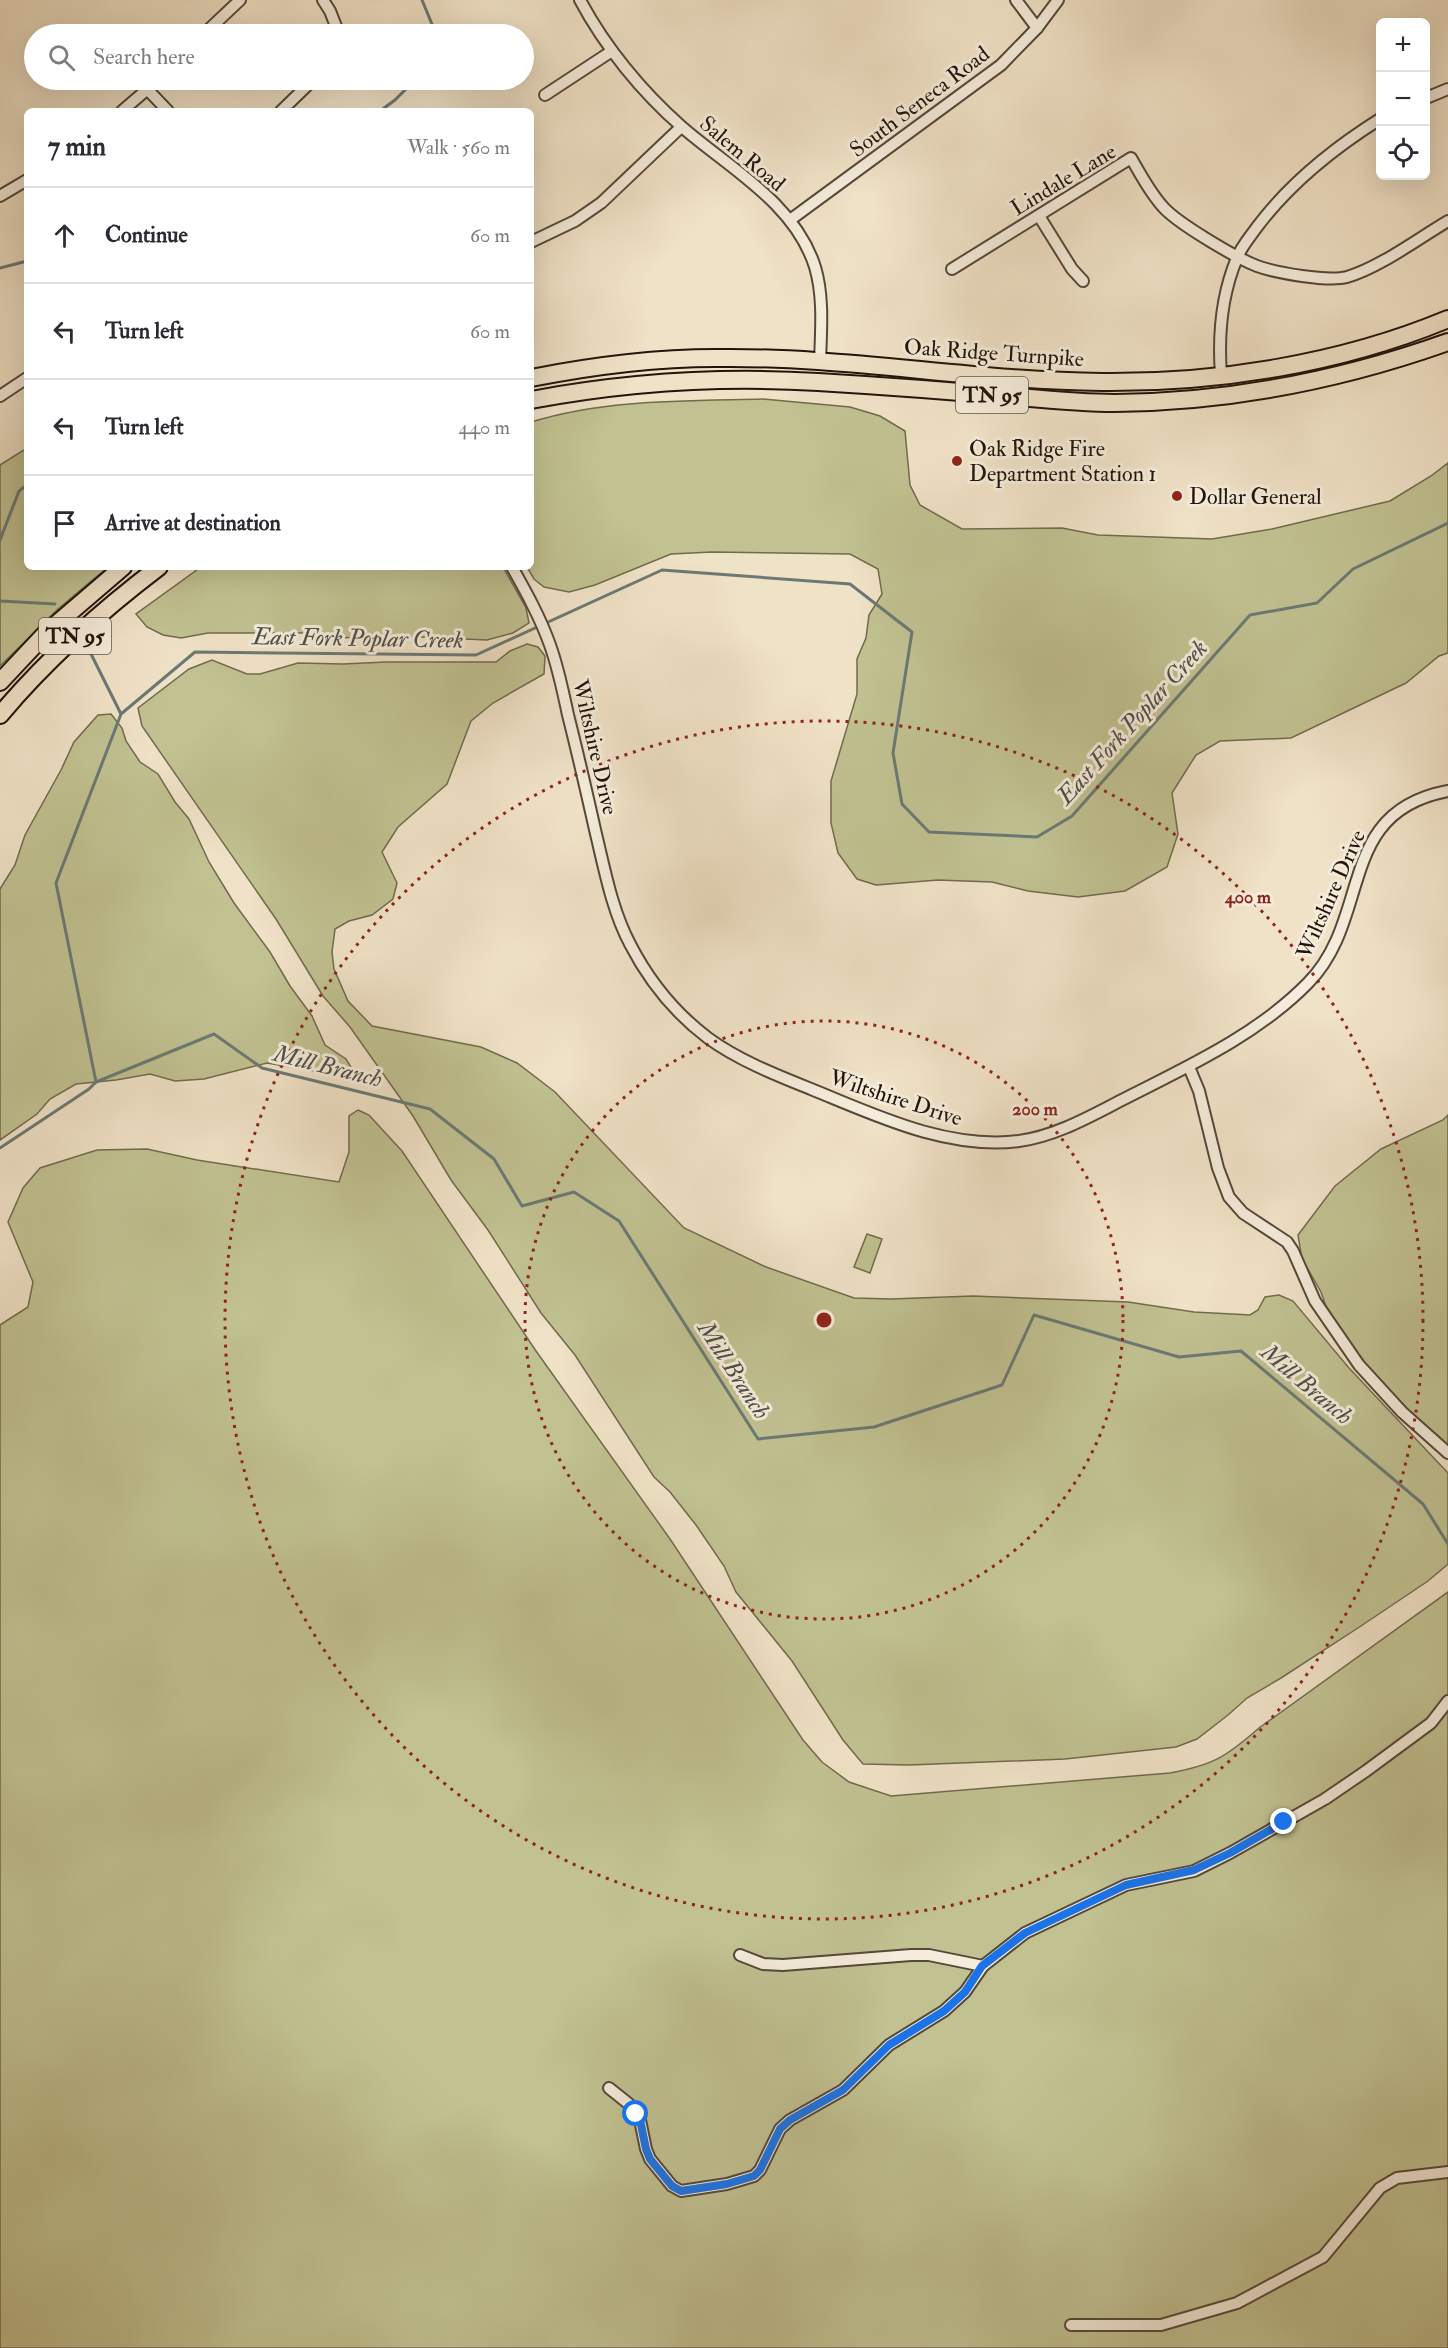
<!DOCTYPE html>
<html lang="en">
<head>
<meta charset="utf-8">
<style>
  :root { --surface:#fff; --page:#f2f2f3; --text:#2b2b33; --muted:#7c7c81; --line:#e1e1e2 }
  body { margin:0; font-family:"IM FELL Double Pica",serif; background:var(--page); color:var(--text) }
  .controls { position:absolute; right:18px; top:18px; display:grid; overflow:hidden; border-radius:9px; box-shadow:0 6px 24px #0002 }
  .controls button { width:54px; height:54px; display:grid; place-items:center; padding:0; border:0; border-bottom:2px solid var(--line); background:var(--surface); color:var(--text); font:30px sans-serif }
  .stop { position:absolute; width:18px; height:18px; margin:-14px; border:4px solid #1a73e8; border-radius:50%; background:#fff }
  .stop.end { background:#1a73e8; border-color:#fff; box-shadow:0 2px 6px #0008 }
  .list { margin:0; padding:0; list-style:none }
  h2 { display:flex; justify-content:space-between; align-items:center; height:78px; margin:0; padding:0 24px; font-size:26px }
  h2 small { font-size:20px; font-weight:400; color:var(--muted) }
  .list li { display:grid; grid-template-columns:39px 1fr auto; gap:18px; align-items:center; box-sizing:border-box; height:96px; padding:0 24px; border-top:2px solid var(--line) }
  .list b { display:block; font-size:22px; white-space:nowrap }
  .list em { font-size:20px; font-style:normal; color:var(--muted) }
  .icon { flex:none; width:33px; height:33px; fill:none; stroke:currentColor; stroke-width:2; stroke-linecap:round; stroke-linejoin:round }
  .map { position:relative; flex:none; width:1448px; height:2348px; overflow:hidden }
  .search { position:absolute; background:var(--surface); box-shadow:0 6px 24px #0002; left:24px; top:24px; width:510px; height:66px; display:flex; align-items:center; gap:15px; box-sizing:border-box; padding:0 21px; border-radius:33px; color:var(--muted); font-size:22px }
  .panel { position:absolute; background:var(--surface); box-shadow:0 6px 24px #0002; left:24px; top:108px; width:510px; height:462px; border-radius:9px }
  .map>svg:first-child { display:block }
</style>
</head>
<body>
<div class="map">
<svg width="1448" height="2348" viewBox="0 0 1448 2348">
  <rect width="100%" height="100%" fill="#f0e2c7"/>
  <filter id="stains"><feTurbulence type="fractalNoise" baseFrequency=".00333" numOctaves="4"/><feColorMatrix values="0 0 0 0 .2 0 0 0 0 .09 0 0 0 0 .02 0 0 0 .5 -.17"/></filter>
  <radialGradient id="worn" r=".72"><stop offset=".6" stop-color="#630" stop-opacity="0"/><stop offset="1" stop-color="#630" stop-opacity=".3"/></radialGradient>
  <!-- green -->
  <g fill="#c1c191" stroke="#716a4e" stroke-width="1.5">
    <path d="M763 399 850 407 880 416 905 431 910 485 920 505 962 529 1062 528 1098 535 1212 539 1272 529 1390 501 1431 476 1448 463V653L1439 656 1406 683 1291 738 1220 741 1196 755 1172 793 1178 834 1167 867 1125 891 1078 897 1028 891 992 882 938 880 876 885 857 879 838 853 831 823V781L857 694V659L866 638 869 615 882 594 878 569 850 554 712 552 671 554 595 585 569 592 544 587 534 579 527 567H531V422C605 399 686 401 763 399Z"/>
    <polygon points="27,448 27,567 108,567 58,609 0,666 0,465"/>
    <polygon points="201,567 503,567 526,608 529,623 513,633 487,640 397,636 337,638 303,633 208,633 181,638 163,635 147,627 136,614"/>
    <polygon points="527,644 538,647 545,656 544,674 493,703 471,721 447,784 398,827 382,852 397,883 393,899 372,915 349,921 335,929 332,952 334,969 348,1001 372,1026 481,1047 517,1063 555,1092 684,1228 766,1267 854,1298 891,1299 973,1296 1128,1302 1194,1312 1250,1315 1258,1310 1265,1297 1279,1295 1293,1301 1349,1368 1448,1473 1448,1564 1428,1581 1361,1626 1281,1678 1247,1698 1228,1715 1197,1739 1176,1747 1065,1759 909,1765 863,1764 843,1740 792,1661 736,1592 724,1566 696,1525 670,1492 654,1477 575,1355 541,1313 488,1230 451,1180 413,1116 350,1027 323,996 276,919 142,726 138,708 189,669 212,660 247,674 260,674 298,663 343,664 386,662 496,662 510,651"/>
    <polygon points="111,714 122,728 126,741 140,762 158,774 175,802 189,819 209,862 234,903 270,952 290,986 312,1016 325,1045 346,1059 357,1077 353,1081 331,1074 267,1063 204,1079 175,1081 150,1074 116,1080 76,1084 50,1099 37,1114 0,1140 0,889 15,865 25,835 61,770 74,742 98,715"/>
    <path d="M358 1110 369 1115 402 1151 536 1351 670 1539 803 1740 822 1762 849 1782 891 1796 1170 1773C1213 1765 1226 1757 1259 1728L1448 1592V2348H0V1325L28 1307 33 1282 8 1222 23 1188 40 1168 97 1150 147 1149 197 1160 339 1182 349 1152V1116Z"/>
    <polygon points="1448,1115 1448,1453 1365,1363 1328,1312 1321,1292 1302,1259 1298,1235 1335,1186 1381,1149 1443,1120"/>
    <polygon points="867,1234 882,1239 870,1273 854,1267"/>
  </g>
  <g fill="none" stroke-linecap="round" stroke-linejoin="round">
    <!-- stream -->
    <g stroke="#6a7975" stroke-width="3">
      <polyline points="422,0 436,34"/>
      <polyline points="380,111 395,100 415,80"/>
      <polyline points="0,268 27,261"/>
      <polyline points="0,540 19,491 27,485"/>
      <polyline points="0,601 55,604"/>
      <polyline points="87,646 121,714"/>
      <polyline points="96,1082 56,883 121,714 195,652 476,655 662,570 850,584 912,632 893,753 902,804 929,832 1037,837 1072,816 1250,615 1317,603 1353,569 1448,523"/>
      <polyline points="0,1148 89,1089 96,1082 214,1034 262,1068 430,1109 494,1159 522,1206 574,1192 619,1221 758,1439 874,1427 1002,1385 1034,1315 1179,1357 1241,1351 1423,1504 1448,1544"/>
    </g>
    <!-- minor casing -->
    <g stroke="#55483a" stroke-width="14">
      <g id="minor">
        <polyline points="323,0 330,11 339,34"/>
        <path d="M580 0C605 47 642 92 682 127 729 168 795 203 815 267 824 297 821 330 820 362"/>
        <polyline points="1016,0 1037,28"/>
        <polyline points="204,34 240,0"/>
        <polyline points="148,90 168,111"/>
        <polyline points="545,95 612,51"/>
        <polyline points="1426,98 1448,89"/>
        <polyline points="122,111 158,80"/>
        <polyline points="281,111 313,80"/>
        <polyline points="0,196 27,180"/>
        <polyline points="1039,216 1072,269 1083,281"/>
        <polyline points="790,220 1001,65 1037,28 1058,0"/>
        <polyline points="531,242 575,221 601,203 681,127"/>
        <path d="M952 269 1131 158C1141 175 1150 193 1164 208 1179 224 1236 258 1257 266 1276 273 1328 282 1347 277 1379 268 1419 238 1448 221"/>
        <path d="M1221 375C1218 335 1221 296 1237 258 1241 247 1250 237 1257 227 1290 183 1334 148 1380 119"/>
        <polyline points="0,396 27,378"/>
        <path d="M512 567C526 592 540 617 550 645 558 667 563 691 568 715 578 754 587 794 596 834 605 871 612 910 630 944 649 981 675 1013 708 1038 738 1060 776 1075 811 1089 875 1115 947 1150 1019 1141 1057 1136 1092 1115 1126 1098 1189 1066 1257 1035 1308 983 1373 917 1335 812 1448 791"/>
        <polyline points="1189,1067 1199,1091 1218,1168 1229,1197 1243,1213 1287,1242 1293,1251 1315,1301 1359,1365 1402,1412 1448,1453"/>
        <polyline points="740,1955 763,1964 783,1965 911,1955 929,1955 983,1966"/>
        <polyline points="609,2088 629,2104 640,2120 646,2149 650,2159 672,2186 681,2191 727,2184 754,2176 760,2170 780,2129 790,2120 843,2090 889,2045 944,2011 965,1992 983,1966 1025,1933 1126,1885 1194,1871 1230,1853 1325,1799 1366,1771 1431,1723 1448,1701"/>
        <polyline points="1071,2325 1161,2325 1237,2303 1323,2257 1380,2188 1397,2178 1448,2172"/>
      </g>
    </g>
    <!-- highway casing -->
    <g stroke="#21140b" stroke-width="20">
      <g id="highway">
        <path d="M531 378C592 366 654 358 716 358 845 356 973 381 1102 382 1218 383 1340 364 1448 319"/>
        <path d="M531 400C627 382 721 376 818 382 885 386 952 391 1018 397 1051 400 1083 403 1115 403 1230 402 1341 380 1448 342"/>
        <polyline points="0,682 46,633 123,567"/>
        <path d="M0 715C47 659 101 611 159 567"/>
      </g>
    </g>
    <!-- minor -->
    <use href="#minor" stroke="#f5ecdb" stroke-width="10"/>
    <!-- highway -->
    <use href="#highway" stroke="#f0e2c7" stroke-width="16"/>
  </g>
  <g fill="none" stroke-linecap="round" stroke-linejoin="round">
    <!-- route -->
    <polyline stroke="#1a73e8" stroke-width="8" points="636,2114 640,2120 646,2149 650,2159 672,2186 681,2191 727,2184 754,2176 760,2170 780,2129 790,2120 843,2090 889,2045 944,2011 965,1992 982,1966 1025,1933 1126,1885 1194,1870 1230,1853 1284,1822"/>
  </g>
  <!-- distance rings -->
  <g fill="none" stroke="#8f2418" stroke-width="3" stroke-dasharray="3 6">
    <circle cx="824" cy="1320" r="299"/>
    <circle cx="824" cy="1320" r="599"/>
  </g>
  <!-- markers -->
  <g fill="#8f2418" stroke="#f5ecdb" stroke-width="2">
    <circle cx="957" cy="461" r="6"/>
    <circle cx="1177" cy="496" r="6"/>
  </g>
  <g text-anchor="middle" stroke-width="6" stroke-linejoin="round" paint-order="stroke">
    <!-- shield labels -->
    <g fill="#f5ecdb" stroke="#615549" stroke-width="1.5">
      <rect x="956" y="377" width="72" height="36" rx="4.5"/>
      <rect x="39" y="618" width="72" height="36" rx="4.5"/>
    </g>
    <g font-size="21" font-weight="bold" fill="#21140b">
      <text x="992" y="402">TN 95</text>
      <text x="75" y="643">TN 95</text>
    </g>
    <!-- street labels -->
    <g font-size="22" fill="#21140b" stroke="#f5ecdb">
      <text transform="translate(919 101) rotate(-37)" y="8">South Seneca Road</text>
      <text transform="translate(743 153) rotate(40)" y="8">Salem Road</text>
      <text transform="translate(1063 179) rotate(-31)" y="8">Lindale Lane</text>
      <text transform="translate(994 352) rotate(4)" y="8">Oak Ridge Turnpike</text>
      <text transform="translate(596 747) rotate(77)" y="8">Wiltshire Drive</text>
      <text transform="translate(1330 894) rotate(-66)" y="8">Wiltshire Drive</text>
      <text transform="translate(896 1097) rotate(18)" y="8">Wiltshire Drive</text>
    </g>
    <!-- poi labels -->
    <g font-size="22" fill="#21140b" stroke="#f5ecdb" text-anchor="start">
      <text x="969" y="456">Oak Ridge Fire<tspan x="969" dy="25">Department Station 1</tspan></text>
      <text x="1189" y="504">Dollar General</text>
    </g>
    <!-- water labels -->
    <g font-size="24" font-style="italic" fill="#4c4f49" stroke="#f5ecdb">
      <text transform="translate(358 638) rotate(1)" y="8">East Fork Poplar Creek</text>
      <text transform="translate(1132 722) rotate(-48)" y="8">East Fork Poplar Creek</text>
      <text transform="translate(328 1066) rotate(14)" y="8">Mill Branch</text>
      <text transform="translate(734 1370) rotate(57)" y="8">Mill Branch</text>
      <text transform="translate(1307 1384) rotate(40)" y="8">Mill Branch</text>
    </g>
  </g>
  <circle cx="824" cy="1320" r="9" fill="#8f2418" stroke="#f5ecdb" stroke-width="3"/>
  <g font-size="18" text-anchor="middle" font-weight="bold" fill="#8f2418" stroke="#f5ecdb" stroke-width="6" stroke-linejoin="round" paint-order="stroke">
    <text x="1248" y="903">400 m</text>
    <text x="1035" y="1115">200 m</text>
  </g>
  <rect width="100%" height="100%" filter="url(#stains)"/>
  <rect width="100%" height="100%" fill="url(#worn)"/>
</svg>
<div class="controls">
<button>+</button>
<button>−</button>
<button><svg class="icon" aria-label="locate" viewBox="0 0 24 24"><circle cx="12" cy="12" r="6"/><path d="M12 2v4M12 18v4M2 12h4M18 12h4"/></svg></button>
</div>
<div class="stop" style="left:636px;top:2114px"></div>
<div class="stop end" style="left:1284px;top:1822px"></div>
<div class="search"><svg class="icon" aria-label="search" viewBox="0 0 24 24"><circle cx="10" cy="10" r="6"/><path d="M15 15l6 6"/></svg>Search here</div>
<section class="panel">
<h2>7 min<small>Walk · 560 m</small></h2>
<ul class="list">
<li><svg class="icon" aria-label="ahead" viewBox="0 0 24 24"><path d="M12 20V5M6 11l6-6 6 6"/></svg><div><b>Continue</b></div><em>60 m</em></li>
<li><svg class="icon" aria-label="left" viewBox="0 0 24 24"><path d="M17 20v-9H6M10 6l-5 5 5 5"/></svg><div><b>Turn left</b></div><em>60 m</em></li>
<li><svg class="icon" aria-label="left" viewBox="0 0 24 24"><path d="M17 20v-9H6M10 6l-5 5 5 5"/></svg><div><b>Turn left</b></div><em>440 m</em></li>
<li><svg class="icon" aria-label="arrive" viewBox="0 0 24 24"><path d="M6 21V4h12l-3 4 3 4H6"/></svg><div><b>Arrive at destination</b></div></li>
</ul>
</section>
</div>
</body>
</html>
